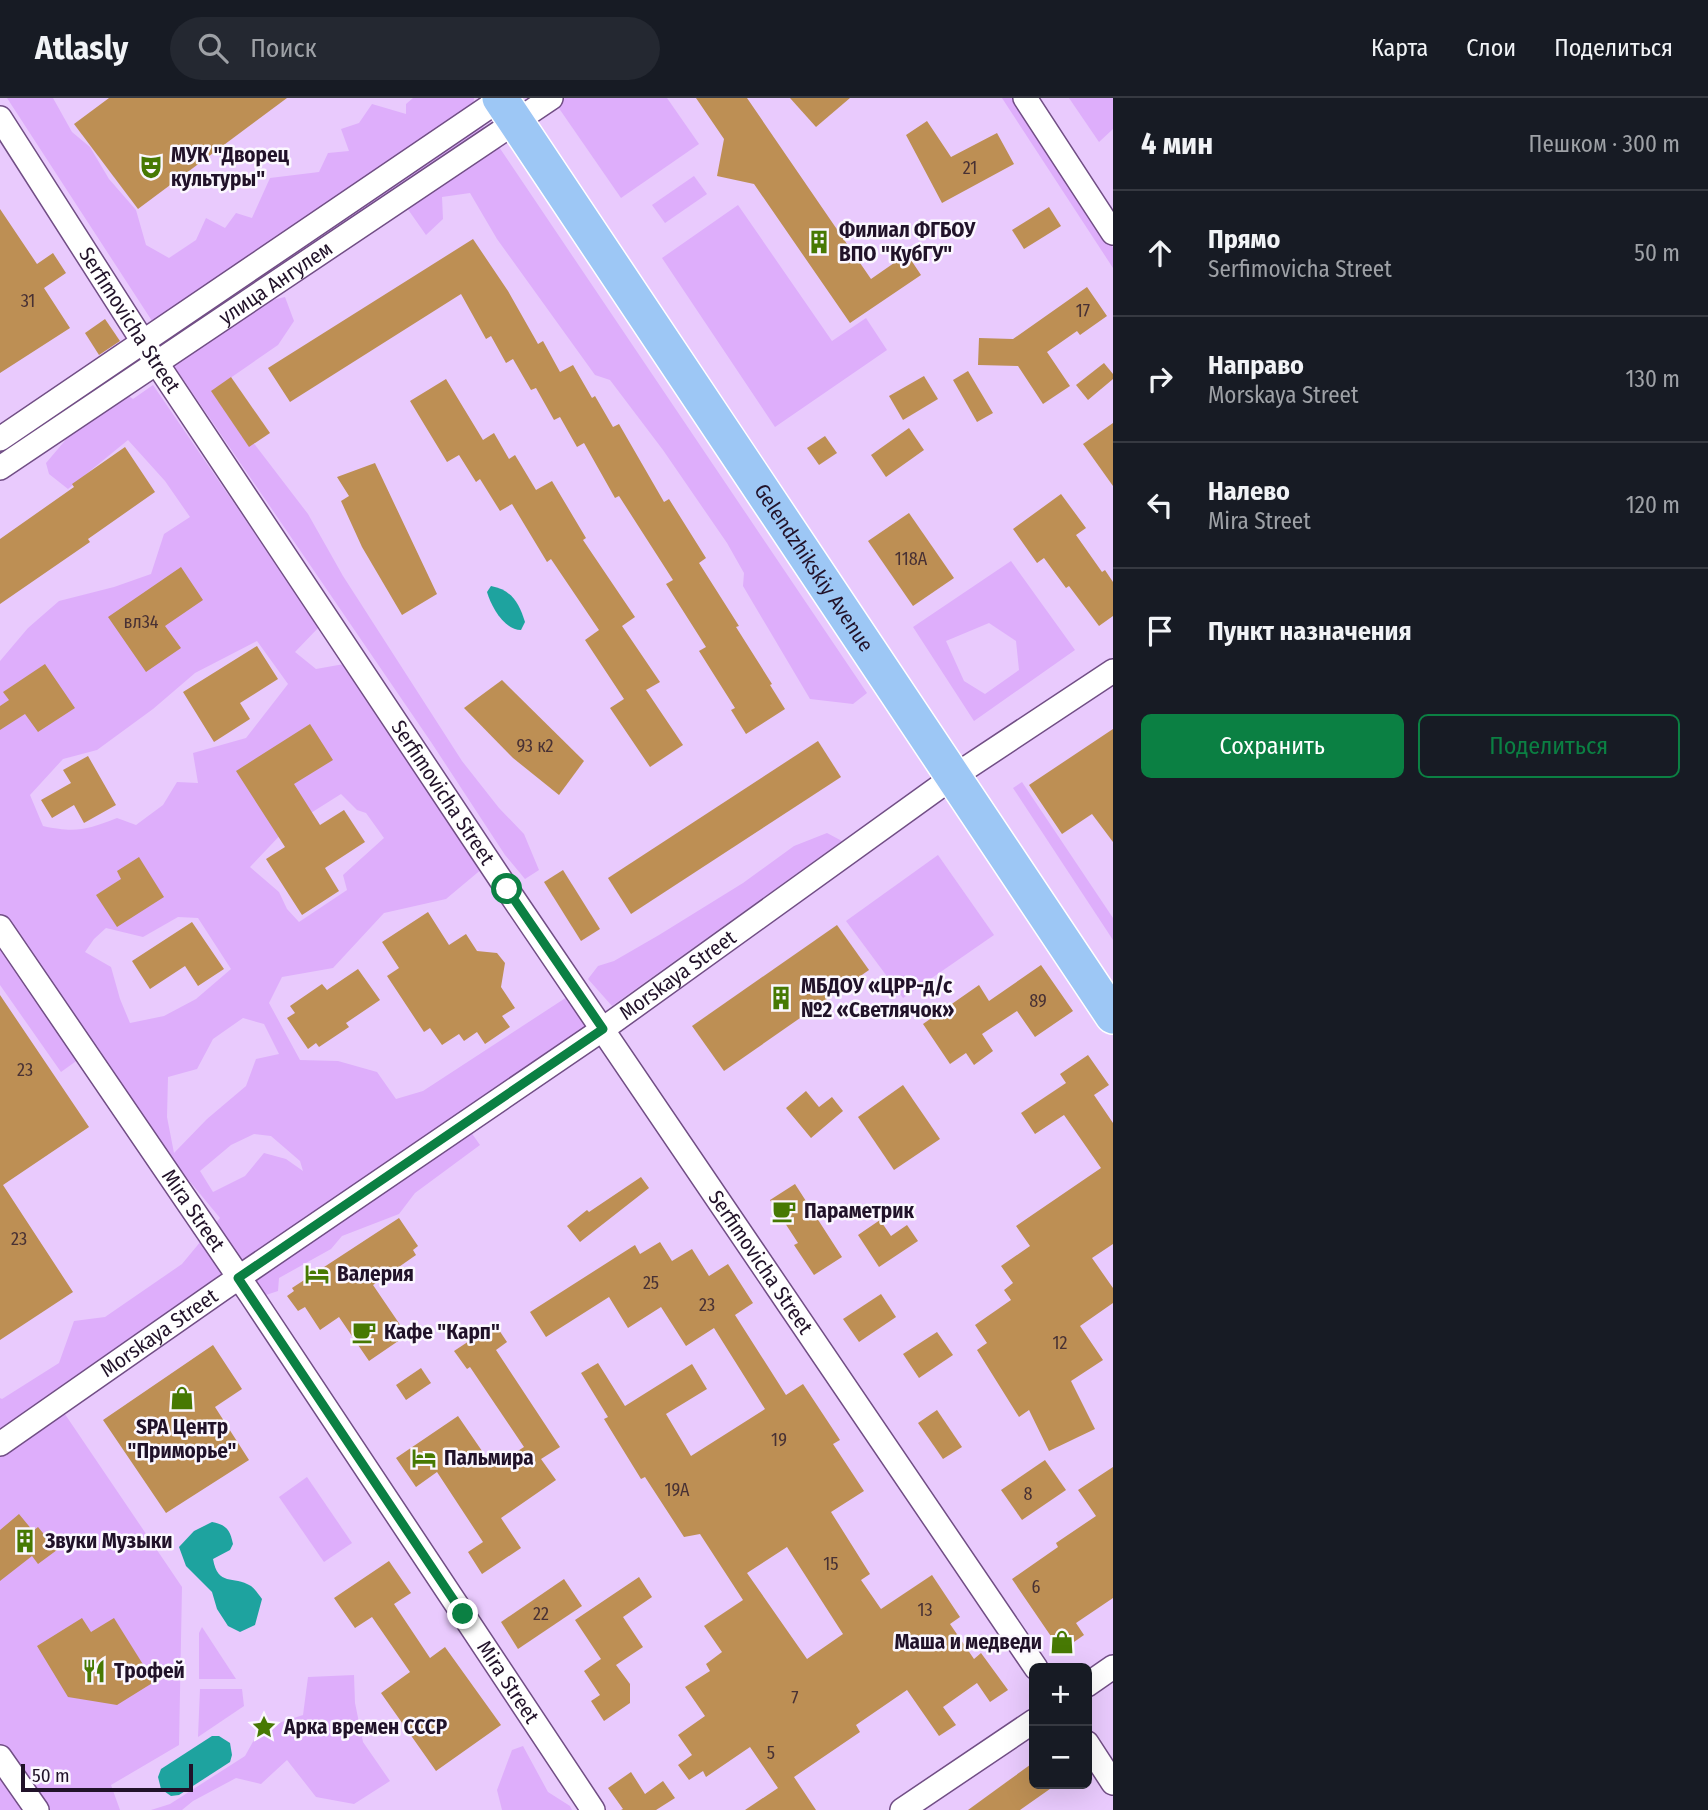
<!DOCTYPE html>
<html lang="ru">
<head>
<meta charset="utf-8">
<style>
  :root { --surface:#171b24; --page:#242831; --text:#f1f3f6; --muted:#9ea1a6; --line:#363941; --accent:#0b8043 }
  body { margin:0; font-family:"Fira Sans Condensed",sans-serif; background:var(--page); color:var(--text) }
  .controls { position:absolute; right:21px; bottom:21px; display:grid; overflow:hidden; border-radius:10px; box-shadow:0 7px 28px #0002 }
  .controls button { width:63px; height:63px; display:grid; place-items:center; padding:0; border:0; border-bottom:2px solid var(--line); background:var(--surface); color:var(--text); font:35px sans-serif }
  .scale { position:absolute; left:21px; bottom:18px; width:172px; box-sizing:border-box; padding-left:7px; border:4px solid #211229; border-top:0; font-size:19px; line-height:24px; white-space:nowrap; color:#211229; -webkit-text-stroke:5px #fbf7fe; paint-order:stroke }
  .stop { position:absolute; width:21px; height:21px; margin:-16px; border:5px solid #0b8043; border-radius:50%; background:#fff }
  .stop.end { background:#0b8043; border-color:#fff; box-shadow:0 2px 7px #0008 }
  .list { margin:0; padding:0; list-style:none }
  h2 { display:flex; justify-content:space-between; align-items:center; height:91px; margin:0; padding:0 28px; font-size:30px }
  h2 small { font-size:23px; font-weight:400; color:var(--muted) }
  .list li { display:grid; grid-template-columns:46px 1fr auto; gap:21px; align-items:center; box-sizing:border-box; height:126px; padding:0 28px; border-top:2px solid var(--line) }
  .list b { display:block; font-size:26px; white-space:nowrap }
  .list p { margin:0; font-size:23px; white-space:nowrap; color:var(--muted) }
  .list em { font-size:23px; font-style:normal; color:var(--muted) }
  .actions { display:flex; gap:14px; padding:21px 28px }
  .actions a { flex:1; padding:16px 0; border:2px solid var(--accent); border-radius:10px; text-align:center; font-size:24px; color:var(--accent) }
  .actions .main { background:var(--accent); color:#fff }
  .icon { flex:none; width:38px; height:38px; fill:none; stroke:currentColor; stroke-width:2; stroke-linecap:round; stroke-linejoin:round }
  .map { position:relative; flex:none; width:1113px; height:1712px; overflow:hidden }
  header { display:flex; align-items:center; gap:42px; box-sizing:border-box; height:98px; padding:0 35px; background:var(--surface); border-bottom:2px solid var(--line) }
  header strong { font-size:33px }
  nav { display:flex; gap:38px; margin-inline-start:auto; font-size:24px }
  .search { width:490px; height:63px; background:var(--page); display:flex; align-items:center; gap:18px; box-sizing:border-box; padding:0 24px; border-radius:38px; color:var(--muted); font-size:26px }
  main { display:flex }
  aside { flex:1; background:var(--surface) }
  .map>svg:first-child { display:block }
</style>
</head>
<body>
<header>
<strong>Atlasly</strong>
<div class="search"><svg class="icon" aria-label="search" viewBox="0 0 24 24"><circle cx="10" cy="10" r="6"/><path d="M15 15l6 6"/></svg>Поиск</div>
<nav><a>Карта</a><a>Слои</a><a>Поделиться</a></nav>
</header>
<main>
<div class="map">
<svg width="1113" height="1712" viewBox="0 0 1113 1712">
  <rect width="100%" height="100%" fill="#e9cafd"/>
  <!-- green -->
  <g fill="#deaefb" fill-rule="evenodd">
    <polygon points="7,0 53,0 72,34 90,49 109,81 136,112 146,147 169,160 196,142 206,120 225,130 236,115 252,120 270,80 319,74 328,55 349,53 341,31 359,25 372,6 406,16 406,6 413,0 474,0 473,12 154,226"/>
    <polygon points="565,0 667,0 699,46 621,100 556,6"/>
    <polygon points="1002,0 1015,0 1113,150 1113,170"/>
    <polygon points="1069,0 1113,0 1113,31 1099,44"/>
    <polygon points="480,23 487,34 170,247 165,238"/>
    <polygon points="499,49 867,595 853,606 810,601 743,488 744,475 727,445 663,352 610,282 595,277 497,141 470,95 442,99 443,121 426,137 407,110"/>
    <polygon points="694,78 707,96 665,125 652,107"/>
    <polygon points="738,107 832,243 866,220 887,252 775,329 662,160"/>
    <polygon points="285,199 294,223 278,247 213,292 308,416 343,478 462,663 499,710 524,736 539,772 525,781 505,757 431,644 172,265 259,205"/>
    <path d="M153 287 319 529 295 554 316 571 344 566 483 770 446 801 384 815 333 870 282 879 269 905 300 962 338 963 377 974 396 1001 423 993 567 899 590 927 52 1297 182 1489 179 1647 111 1687 120 1712H0V1300L2 1301 59 1265 74 1223 105 1219 182 1166 220 1120 172 1062 97 948 61 974 0 887V563L28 530 59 503 114 489 151 476 164 436 190 419 165 383 128 342 68 391 49 376 46 365 74 332 123 294 133 301ZM257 543 288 586 246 640 193 655 198 685 177 684 163 707 136 727 117 720C87 732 75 735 43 728L30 697 63 661 97 652 153 611 195 575ZM341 696 357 712 366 715 384 740 343 777 347 792 299 824 287 811 279 794 250 769 287 730ZM178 819 198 820 231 871 196 901 164 918 130 925 120 901 111 869 85 854 94 841 106 830 143 839ZM243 920 264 926 279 956 256 961 246 988 207 1021 174 1055 167 1019 168 979 197 971 213 941ZM254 1036 271 1038 300 1063 303 1073 286 1061 264 1055 245 1078 213 1094 200 1073 231 1047Z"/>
    <path d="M1011 463 1075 552 974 623 913 529ZM989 525 1016 543 1019 572 985 596 964 583 946 543Z"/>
    <polygon points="1022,684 1113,820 1113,842 1013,690"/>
    <polygon points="827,735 842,743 612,908 588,881 598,868 614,863 659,837 743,785 794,748"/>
    <polygon points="938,757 994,837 903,900 846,823"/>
    <polygon points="468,1030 480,1047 415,1095 399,1116 342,1138 331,1151 279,1180 278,1193 260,1199 249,1182"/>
    <polygon points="307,1379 352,1445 324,1464 279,1399"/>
    <polygon points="202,1529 236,1581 199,1581 199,1535"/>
    <polygon points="354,1577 355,1605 363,1644 390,1683 354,1706 316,1699 287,1662 261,1686 236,1680 193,1703 182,1712 151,1712 170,1706 245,1658 260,1631 303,1617 308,1579"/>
    <polygon points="200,1591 242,1591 244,1608 198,1639"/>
    <polygon points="523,1648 548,1694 570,1708 572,1712 502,1712 497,1692 512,1652"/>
  </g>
  <!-- water -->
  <g fill="#1ea39f">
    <path d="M491 488C512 492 519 505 525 524L521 532C504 532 491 508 487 494Z"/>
    <path d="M212 1424C227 1427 230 1432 233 1446L230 1452 213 1461C218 1489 233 1477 251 1488 255 1491 259 1497 262 1501L255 1527 240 1534 228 1528 217 1511 212 1494 186 1468 179 1449 194 1433Z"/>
    <polygon points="212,1638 219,1638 230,1645 232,1657 230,1664 179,1697 171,1698 161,1691 158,1679 161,1671"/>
  </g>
  <!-- building -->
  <g fill="#bd8f54" fill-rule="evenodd">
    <polygon points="109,0 287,0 138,111 74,26"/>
    <polygon points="696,0 747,0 871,181 907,156 921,177 850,225 754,86 717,78 724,41"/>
    <polygon points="790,0 850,0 816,29"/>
    <polygon points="927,23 951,59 997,35 1014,66 942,105 906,37"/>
    <polygon points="1049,109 1061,128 1024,151 1012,132"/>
    <polygon points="0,111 37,166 53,155 66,175 44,190 70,230 0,275"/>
    <polygon points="473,141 508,193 538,246 543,243 560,274 573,267 592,300 595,298 613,329 619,326 664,404 669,401 706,460 699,465 739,528 736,529 772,586 770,587 785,611 746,636 731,612 735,610 699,553 706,549 666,486 673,482 619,398 615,400 584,345 577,349 560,319 554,322 536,290 531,292 513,261 506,265 491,238 486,241 461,196 290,304 268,270"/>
    <polygon points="1087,189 1107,218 1080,237 1077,233 1047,254 1070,288 1043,306 1018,268 978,267 979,240 1013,241"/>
    <polygon points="105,221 120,243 99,257 85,235"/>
    <polygon points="1104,265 1113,276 1113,281 1088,302 1076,287"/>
    <polygon points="968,273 993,315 977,324 953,282"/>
    <polygon points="924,278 938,301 903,322 889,298"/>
    <polygon points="231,279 270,335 249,349 211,293"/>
    <polygon points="446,281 483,342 494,335 509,361 515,357 536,392 552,383 586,440 583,442 635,519 622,528 660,584 646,592 683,647 650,669 610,610 624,601 585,542 599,532 551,461 547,464 512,406 500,413 480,381 476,384 459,357 447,364 410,303"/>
    <polygon points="1113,325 1113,388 1083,346"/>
    <polygon points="909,330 924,352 886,379 871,357"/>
    <polygon points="825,338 837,355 819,367 807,350"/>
    <polygon points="125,349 155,394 88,441 90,444 0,506 0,441 74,389 72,386"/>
    <polygon points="375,365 437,496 402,517 362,449 341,403 349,398 337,379"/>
    <polygon points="1061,396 1086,430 1076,437 1102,474 1105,472 1113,484 1113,518 1099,528 1069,488 1066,490 1044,460 1037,465 1013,431"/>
    <polygon points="909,415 954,480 913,508 868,443"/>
    <polygon points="181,469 203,502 165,528 181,550 146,574 108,519"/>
    <polygon points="257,548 278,581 240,605 250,621 214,644 183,594"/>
    <polygon points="45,566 75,610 38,634 25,616 0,632 0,608 9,602 3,594"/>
    <polygon points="502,582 584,663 559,697 513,660 464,610"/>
    <polygon points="310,626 333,662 294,686 320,727 344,712 365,744 325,770 339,793 302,817 266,761 285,749 236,673"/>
    <polygon points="1113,631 1113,744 1092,716 1062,736 1029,687"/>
    <polygon points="818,643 841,679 631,816 608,780"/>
    <polygon points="88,658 116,707 84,725 74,707 52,720 41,702 71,685 63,672"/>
    <polygon points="139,759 164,799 117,829 96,797 121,781 117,773"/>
    <polygon points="563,772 600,831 581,843 544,784"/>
    <polygon points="428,814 449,847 466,836 477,853 497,855 505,865 501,889 515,910 502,918 510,929 485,946 477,934 464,943 459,936 442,947 430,930 424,934 387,878 399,870 382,844"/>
    <polygon points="192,824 224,871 198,888 185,868 150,891 132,863"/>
    <polygon points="837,827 869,872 724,973 692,928"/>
    <polygon points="1041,867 1073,913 1035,939 1017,913 982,936 993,953 974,967 966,955 950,966 923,926 979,887 989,903"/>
    <polygon points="358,871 380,902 346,925 349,929 319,949 316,945 308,951 287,920 295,915 290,908 322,886 327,892"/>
    <polygon points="0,897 89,1029 3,1087 73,1194 0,1242"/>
    <polygon points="1088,957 1109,987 1094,997 1113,1025 1113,1146 1092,1160 1113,1190 1113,1205 1080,1228 1103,1262 1071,1283 1095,1331 1049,1353 1029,1312 1019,1319 977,1252 987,1245 975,1227 1011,1202 1004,1192 1013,1185 1001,1168 1030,1148 1016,1128 1101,1070 1064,1017 1035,1036 1021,1015 1066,985 1060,976"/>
    <polygon points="903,987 940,1041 894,1072 858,1019"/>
    <polygon points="806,993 819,1009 832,999 843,1013 811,1040 786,1010"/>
    <polygon points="641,1079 649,1090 580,1144 567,1128 587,1112 589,1114"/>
    <polygon points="795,1086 842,1159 814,1177 794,1147 798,1145 770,1102"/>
    <polygon points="399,1120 418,1148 413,1152 416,1157 373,1187 407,1237 369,1263 339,1219 320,1232 305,1209 298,1213 287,1198 294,1193 292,1190"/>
    <polygon points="880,1122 891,1138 907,1127 918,1143 879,1169 858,1137"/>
    <path d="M660 1144 672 1163 692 1151 709 1178 728 1166 753 1205 735 1217 786 1297 803 1286 840 1342 833 1346 864 1393 831 1414 870 1476 861 1482 881 1511 932 1477 960 1519 950 1526 974 1561 981 1555 1008 1592 990 1604 977 1585 943 1609 956 1627 939 1638 907 1592 856 1627 860 1634 794 1679 816 1712H745L778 1690 750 1649 706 1679 703 1673 689 1682 678 1667 692 1657 678 1637 705 1618 685 1589 710 1573 706 1566 722 1554 704 1528 743 1502 700 1436 684 1439 645 1379 641 1381 604 1321 608 1319 581 1275 598 1265 625 1308 692 1266 707 1291 666 1316 691 1358 765 1311 714 1230 686 1248 661 1209 628 1230 609 1199 546 1239 530 1214 635 1147 640 1156ZM787 1449 843 1536 807 1561 747 1475Z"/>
    <polygon points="881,1196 896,1219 859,1244 843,1221"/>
    <polygon points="495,1226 507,1244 496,1252 560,1349 541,1361 556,1382 501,1420 521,1450 482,1476 468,1454 483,1444 437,1374 416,1389 396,1360 458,1318 493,1369 524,1349 470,1269 467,1271 454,1253"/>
    <polygon points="937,1234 953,1257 919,1280 903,1256"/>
    <polygon points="213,1247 242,1291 215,1309 249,1362 166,1415 103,1322"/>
    <polygon points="421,1270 431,1285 406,1302 396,1287"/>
    <polygon points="937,1312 962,1349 943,1361 918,1325"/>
    <polygon points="1045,1362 1066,1392 1022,1422 1001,1392"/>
    <polygon points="1113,1369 1113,1500 1076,1525 1084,1537 1061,1553 1012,1481 1058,1449 1056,1445 1096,1418 1078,1392"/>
    <polygon points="19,1416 33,1433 38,1429 57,1452 38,1466 32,1458 0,1483 0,1432"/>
    <polygon points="389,1463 411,1495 394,1506 430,1560 445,1549 501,1627 436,1673 381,1595 410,1574 372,1519 355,1530 334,1500"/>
    <polygon points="639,1479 652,1499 623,1519 643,1549 616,1567 630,1586 630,1605 604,1623 591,1603 600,1597 584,1573 601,1561 575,1522"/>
    <polygon points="564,1481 582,1508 518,1551 501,1524"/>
    <polygon points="82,1520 91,1534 114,1520 154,1584 117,1607 68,1599 37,1548"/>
    <polygon points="1034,1664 1034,1686 1057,1686 1020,1712 968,1712"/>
    <polygon points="631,1674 645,1696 663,1683 675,1700 656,1712 621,1712 623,1711 608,1690"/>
  </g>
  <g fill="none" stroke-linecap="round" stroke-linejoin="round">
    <!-- street casing -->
    <g stroke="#714e85" stroke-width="26">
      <g id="street">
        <polyline points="1025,0 1113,135"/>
        <path id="s1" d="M0 20 156 264 507 791 1036 1570"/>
        <polyline points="0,341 502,0"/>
        <path id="s2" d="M0 370 551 0"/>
        <path id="s3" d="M0 829 251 1197 593 1712"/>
        <path id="s4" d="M0 1346 222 1191 603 931 953 679 1113 573"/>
        <polyline points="1087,1587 1113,1569"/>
        <polyline points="1087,1645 1113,1685"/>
        <polyline points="0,1659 37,1712"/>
        <polyline points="902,1712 1034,1623"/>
      </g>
    </g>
    <!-- primary casing -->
    <g stroke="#fff" stroke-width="38">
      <g id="primary">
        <path id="s5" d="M500 0 1113 918"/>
      </g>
    </g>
    <!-- street -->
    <use href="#street" stroke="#fff" stroke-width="23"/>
    <!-- primary -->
    <use href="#primary" stroke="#9dc7f5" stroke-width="35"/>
  </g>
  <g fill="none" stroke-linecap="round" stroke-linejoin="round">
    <!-- route -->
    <polyline stroke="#0b8043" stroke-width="9" points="463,1516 238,1180 603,931 507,791"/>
  </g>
  <!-- icons -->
  <defs>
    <g id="theatre-bare" transform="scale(1.89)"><path d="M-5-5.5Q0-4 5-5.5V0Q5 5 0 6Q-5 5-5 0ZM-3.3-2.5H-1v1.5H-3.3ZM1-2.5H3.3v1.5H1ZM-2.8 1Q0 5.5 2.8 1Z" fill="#477903" stroke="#fbf7fe" stroke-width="2.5" paint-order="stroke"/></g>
    <g id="building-bare" transform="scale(1.89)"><path d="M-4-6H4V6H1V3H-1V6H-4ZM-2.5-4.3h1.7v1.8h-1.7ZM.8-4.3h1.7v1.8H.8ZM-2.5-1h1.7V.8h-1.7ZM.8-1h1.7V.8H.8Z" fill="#477903" stroke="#fbf7fe" stroke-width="2.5" paint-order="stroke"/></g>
    <g id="cafe-bare" transform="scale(1.89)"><path d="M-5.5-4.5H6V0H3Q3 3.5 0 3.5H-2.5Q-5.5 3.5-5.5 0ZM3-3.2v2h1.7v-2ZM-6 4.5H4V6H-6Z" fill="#477903" stroke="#fbf7fe" stroke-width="2.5" paint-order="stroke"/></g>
    <g id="hotel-bare" transform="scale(1.89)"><path d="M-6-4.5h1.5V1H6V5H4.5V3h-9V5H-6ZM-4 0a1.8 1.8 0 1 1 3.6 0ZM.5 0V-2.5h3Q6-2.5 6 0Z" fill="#477903" stroke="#fbf7fe" stroke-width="2.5" paint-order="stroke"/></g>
    <g id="shop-bare" transform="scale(1.89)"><path d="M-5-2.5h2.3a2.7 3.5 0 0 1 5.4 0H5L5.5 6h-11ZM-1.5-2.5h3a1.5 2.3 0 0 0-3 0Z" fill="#477903" stroke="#fbf7fe" stroke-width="2.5" paint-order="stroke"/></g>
    <g id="restaurant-bare" transform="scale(1.89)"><path d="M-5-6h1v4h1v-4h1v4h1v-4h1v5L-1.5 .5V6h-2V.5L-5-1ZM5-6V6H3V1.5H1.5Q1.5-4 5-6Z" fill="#477903" stroke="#fbf7fe" stroke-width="2.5" paint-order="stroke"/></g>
    <g id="sight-bare" transform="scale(1.89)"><path d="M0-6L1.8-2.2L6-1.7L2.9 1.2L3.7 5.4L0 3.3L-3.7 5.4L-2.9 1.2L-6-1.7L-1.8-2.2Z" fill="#477903" stroke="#fbf7fe" stroke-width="2.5" paint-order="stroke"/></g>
  </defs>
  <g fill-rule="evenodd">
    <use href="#theatre-bare" x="151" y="69"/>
    <use href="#building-bare" x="819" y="144"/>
    <use href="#building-bare" x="781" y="900"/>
    <use href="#cafe-bare" x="784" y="1113"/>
    <use href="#hotel-bare" x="317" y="1176"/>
    <use href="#cafe-bare" x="364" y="1234"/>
    <use href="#shop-bare" x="182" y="1300"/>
    <use href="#hotel-bare" x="424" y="1360"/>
    <use href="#building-bare" x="25" y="1443"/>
    <use href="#shop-bare" x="1062" y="1544"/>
    <use href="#restaurant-bare" x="94" y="1573"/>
    <use href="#sight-bare" x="264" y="1629"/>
  </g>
  <g text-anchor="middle" stroke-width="5" stroke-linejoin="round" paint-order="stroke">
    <!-- number labels -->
    <g font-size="18" fill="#483134">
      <text x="970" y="76">21</text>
      <text x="28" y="209">31</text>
      <text x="1083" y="219">17</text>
      <text x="911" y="467">118А</text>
      <text x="141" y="530">вл34</text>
      <text x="535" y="654">93 к2</text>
      <text x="1038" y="909">89</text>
      <text x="25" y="978">23</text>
      <text x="19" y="1147">23</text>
      <text x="651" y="1191">25</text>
      <text x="707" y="1213">23</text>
      <text x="1060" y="1251">12</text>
      <text x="779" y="1348">19</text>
      <text x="677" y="1398">19А</text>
      <text x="1028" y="1402">8</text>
      <text x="831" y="1472">15</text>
      <text x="1036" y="1495">6</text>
      <text x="925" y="1518">13</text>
      <text x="541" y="1522">22</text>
      <text x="795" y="1606">7</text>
      <text x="771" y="1661">5</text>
    </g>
    <!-- poi labels -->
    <g font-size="21" font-weight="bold" fill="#211229" stroke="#fbf7fe" text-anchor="start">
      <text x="171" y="64">МУК "Дворец<tspan x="171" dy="24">культуры"</tspan></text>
      <text x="839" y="139">Филиал ФГБОУ<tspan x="839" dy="24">ВПО "КубГУ"</tspan></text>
      <text x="801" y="895">МБДОУ «ЦРР-д/с<tspan x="801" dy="24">№2 «Светлячок»</tspan></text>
      <text x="804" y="1120">Параметрик</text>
      <text x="337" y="1183">Валерия</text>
      <text x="384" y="1241">Кафе "Карп"</text>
      <text x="182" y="1336" text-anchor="middle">SPA Центр<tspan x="182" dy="24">"Приморье"</tspan></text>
      <text x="444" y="1367">Пальмира</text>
      <text x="45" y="1450">Звуки Музыки</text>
      <text x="1042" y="1551" text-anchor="end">Маша и медведи</text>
      <text x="114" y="1580">Трофей</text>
      <text x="284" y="1636">Арка времен СССР</text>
    </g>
    <!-- street labels -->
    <g font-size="21" fill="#211229" stroke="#fbf7fe">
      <text dy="7" stroke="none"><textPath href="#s2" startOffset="332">улица Ангулем</textPath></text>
      <text dy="7" stroke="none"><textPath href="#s1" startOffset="240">Serfimovicha Street</textPath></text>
      <text dy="7" stroke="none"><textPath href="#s5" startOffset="565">Gelendzhikskiy Avenue</textPath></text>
      <text dy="7" stroke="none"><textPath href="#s1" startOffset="807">Serfimovicha Street</textPath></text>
      <text dy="7" stroke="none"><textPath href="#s4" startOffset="824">Morskaya Street</textPath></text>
      <text dy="7" stroke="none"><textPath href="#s3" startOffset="343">Mira Street</textPath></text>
      <text dy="7" stroke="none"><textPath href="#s1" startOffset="1374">Serfimovicha Street</textPath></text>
      <text dy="7" stroke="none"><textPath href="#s4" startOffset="194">Morskaya Street</textPath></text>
      <text dy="7" stroke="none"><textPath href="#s3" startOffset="910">Mira Street</textPath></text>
    </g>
  </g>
</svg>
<div class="controls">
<button>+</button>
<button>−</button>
</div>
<div class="scale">50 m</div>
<div class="stop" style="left:507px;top:791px"></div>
<div class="stop end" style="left:463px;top:1516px"></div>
</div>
<aside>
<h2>4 мин<small>Пешком · 300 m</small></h2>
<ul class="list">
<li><svg class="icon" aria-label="ahead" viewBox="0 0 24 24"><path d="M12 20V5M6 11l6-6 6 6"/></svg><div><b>Прямо</b><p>Serfimovicha Street</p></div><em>50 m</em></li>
<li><svg class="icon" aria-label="right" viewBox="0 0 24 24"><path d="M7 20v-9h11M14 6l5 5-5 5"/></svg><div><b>Направо</b><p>Morskaya Street</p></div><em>130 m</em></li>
<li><svg class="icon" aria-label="left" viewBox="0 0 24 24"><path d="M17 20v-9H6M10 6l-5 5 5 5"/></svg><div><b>Налево</b><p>Mira Street</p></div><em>120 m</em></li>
<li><svg class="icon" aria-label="arrive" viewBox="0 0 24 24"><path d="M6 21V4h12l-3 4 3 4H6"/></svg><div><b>Пункт назначения</b></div></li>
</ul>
<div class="actions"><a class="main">Сохранить</a><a>Поделиться</a></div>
</aside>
</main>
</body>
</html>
